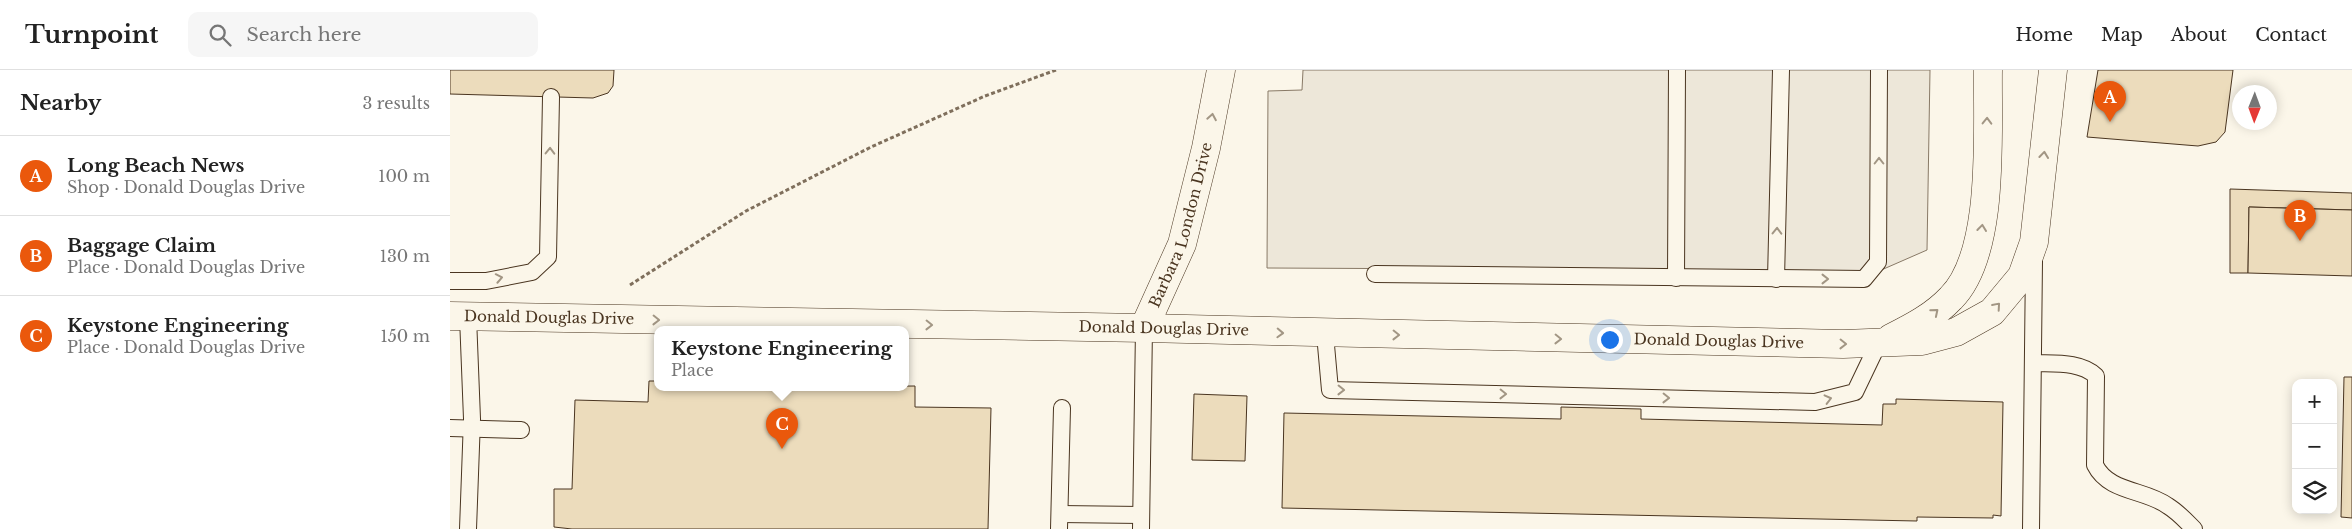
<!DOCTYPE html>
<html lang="en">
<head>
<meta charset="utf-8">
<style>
  :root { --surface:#fff; --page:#f6f6f6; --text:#222; --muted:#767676; --line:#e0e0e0; --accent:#ea580c }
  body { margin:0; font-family:"Libre Baskerville",serif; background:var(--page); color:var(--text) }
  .controls { position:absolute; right:15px; bottom:15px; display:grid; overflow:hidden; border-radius:10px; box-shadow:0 2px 12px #0003 }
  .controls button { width:45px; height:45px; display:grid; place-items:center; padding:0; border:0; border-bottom:1px solid var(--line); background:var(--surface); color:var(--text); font:25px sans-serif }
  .compass { position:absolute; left:1782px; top:15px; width:45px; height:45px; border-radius:50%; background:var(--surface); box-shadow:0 2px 12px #0003; rotate:181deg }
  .you { position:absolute; left:1159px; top:269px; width:18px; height:18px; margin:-12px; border:4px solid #fff; border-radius:50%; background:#1a73e8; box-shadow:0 0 0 8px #1a73e833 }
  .badge { display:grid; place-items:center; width:32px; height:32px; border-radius:50%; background:var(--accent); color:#fff; font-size:16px; font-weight:700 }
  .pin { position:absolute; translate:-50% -41px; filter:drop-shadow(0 1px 2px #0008) }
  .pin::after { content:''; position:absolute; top:26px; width:18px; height:15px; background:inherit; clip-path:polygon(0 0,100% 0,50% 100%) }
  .popup { position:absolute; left:204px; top:256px; width:255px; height:65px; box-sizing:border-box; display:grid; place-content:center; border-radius:10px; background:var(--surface); filter:drop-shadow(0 1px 4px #0005); font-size:16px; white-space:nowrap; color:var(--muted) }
  .popup b { font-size:19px; color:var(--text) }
  .popup::after { content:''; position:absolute; left:50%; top:100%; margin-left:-10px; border:10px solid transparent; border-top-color:var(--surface) }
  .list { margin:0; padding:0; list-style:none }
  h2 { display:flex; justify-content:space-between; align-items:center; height:65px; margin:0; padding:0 20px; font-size:21px }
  h2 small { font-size:16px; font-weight:400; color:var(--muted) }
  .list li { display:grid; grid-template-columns:32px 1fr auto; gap:15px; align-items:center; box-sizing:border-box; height:80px; padding:0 20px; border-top:1px solid var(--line) }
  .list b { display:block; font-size:19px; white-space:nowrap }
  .list p { margin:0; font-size:16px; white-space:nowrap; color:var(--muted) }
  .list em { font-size:16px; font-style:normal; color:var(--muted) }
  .icon { flex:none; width:28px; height:28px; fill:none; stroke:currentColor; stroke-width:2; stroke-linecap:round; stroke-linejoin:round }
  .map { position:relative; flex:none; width:1902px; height:459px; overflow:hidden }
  header { display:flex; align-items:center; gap:30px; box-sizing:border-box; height:70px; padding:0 25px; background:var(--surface); border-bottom:1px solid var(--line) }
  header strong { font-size:24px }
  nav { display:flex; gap:28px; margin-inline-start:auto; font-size:18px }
  .search { width:350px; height:45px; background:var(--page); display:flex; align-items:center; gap:12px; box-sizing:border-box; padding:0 18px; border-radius:10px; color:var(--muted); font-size:19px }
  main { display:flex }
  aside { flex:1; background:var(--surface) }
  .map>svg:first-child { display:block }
</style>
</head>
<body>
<header>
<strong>Turnpoint</strong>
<div class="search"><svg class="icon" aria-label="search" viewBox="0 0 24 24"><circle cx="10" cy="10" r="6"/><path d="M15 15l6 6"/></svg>Search here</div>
<nav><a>Home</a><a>Map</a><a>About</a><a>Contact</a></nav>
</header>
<main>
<aside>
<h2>Nearby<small>3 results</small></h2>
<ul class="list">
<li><span class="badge">A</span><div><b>Long Beach News</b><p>Shop · Donald Douglas Drive</p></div><em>100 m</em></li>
<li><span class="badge">B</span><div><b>Baggage Claim</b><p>Place · Donald Douglas Drive</p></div><em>130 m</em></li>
<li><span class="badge">C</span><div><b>Keystone Engineering</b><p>Place · Donald Douglas Drive</p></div><em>150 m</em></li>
</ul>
</aside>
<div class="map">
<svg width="1902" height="459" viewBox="0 0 1902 459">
  <rect width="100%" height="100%" fill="#fbf6e9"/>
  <!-- parking -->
  <polygon fill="#ede7d9" stroke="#887966" points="853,0 1480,0 1477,180 1429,201 817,198 818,21 852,20"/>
  <!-- building -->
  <g fill="#ecdcbc" stroke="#4a3520">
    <polygon points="0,0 164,0 163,16 158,23 143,28 0,24"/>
    <polygon points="1648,0 1783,0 1775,62 1766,72 1748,76 1637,67"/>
    <polygon points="1780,119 1902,123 1902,140 1799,137 1798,203 1780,203"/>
    <polygon points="1799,137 1902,140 1902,206 1798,203"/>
    <polygon points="1894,307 1902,307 1902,448 1891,447"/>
    <polygon points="199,311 208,311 208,318 465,316 465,337 541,338 538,459 122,459 104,457 104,419 122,419 125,330 198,332"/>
    <polygon points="744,324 797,326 795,391 742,390"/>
    <polygon points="1446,329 1553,332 1551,446 1543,445 1543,448 1467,447 1467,451 832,438 834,343 1111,349 1111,337 1191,339 1191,349 1432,355 1433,334 1446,334"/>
  </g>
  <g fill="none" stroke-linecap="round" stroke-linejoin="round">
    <!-- lane casing -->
    <g stroke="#4a3520" stroke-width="18">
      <g id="lane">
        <polyline points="925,204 1414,209 1428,192 1429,0"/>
        <polyline points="1226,208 1227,0"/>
        <polyline points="1326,209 1331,0"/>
        <polyline points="0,211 36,211 82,202 98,187 101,27"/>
        <polyline points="18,247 22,349 18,459"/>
        <polyline points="875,264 880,320 1365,332 1405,322 1428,274"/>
        <path d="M1583 293C1604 294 1630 291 1646 306L1645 395C1659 423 1695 419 1718 436 1728 442 1736 451 1744 459"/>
        <polyline points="0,358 71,360"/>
        <polyline points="610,444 691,445"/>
        <polyline points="609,459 612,338"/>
        <polyline points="691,459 694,258"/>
        <polyline points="1581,459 1584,191"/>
      </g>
    </g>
    <!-- secondary casing -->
    <g stroke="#4a3520" stroke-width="29">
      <g id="secondary">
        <path id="s1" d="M0 246 694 258 1393 274 1472 271 1506 262 1542 242 1572 206 1584 172 1603 0"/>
        <path id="s2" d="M694 258 732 174 756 78 771 0"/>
        <path d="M1441 268C1463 257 1484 246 1501 228 1546 183 1537 61 1538 0"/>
      </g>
    </g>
    <!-- path -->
    <polyline stroke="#7f6f5c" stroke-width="3" stroke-dasharray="4 2.5" stroke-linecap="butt" points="180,215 296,141 421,77 535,26 606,0"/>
    <!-- lane -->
    <use href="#lane" stroke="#fbf6e9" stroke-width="16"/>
    <!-- secondary -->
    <use href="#secondary" stroke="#fbf6e9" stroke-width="28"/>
  </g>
  <!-- one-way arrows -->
  <defs><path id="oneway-chevron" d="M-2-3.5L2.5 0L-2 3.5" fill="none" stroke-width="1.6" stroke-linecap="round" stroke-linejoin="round" transform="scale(1.25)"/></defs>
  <g stroke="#a29684">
    <use href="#oneway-chevron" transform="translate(762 47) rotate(-80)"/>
    <use href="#oneway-chevron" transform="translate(1537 51) rotate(-89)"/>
    <use href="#oneway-chevron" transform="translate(100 81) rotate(-89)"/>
    <use href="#oneway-chevron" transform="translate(1594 85) rotate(-84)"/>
    <use href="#oneway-chevron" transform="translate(1429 91) rotate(-90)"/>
    <use href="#oneway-chevron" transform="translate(1532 158) rotate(-83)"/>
    <use href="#oneway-chevron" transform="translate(1327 161) rotate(-89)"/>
    <use href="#oneway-chevron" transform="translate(49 208) rotate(-11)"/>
    <use href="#oneway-chevron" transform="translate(1375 209)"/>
    <use href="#oneway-chevron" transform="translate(1547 236) rotate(-49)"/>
    <use href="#oneway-chevron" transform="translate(1485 242) rotate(-40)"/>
    <use href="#oneway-chevron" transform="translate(206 250) rotate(1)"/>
    <use href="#oneway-chevron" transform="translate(479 255) rotate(1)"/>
    <use href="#oneway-chevron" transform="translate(830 263) rotate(2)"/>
    <use href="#oneway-chevron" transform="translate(946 265) rotate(1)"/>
    <use href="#oneway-chevron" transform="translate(1108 269) rotate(1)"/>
    <use href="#oneway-chevron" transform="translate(1393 274) rotate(1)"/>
    <use href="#oneway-chevron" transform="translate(891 320) rotate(1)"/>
    <use href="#oneway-chevron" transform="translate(1053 324) rotate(1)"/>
    <use href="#oneway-chevron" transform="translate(1216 328) rotate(1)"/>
    <use href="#oneway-chevron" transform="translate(1378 329) rotate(-14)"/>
  </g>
  <g text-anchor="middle" stroke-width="4" stroke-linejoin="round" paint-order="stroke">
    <!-- street labels -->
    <g font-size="15" fill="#4a3520" stroke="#fbf6e9">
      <text dy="5" stroke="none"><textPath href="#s2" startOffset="110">Barbara London Drive</textPath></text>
      <text dy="5" stroke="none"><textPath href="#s1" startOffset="99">Donald Douglas Drive</textPath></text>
      <text dy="5" stroke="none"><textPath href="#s1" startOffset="714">Donald Douglas Drive</textPath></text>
      <text dy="5" stroke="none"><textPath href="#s1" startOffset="1269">Donald Douglas Drive</textPath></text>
    </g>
  </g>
</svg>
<div class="controls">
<button>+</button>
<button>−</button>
<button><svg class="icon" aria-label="layers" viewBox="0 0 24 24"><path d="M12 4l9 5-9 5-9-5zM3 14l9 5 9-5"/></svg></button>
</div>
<svg class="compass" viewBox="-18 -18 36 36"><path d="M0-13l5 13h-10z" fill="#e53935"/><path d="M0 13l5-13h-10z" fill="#767676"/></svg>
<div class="you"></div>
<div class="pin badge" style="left:1660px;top:52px">A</div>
<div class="pin badge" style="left:1850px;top:171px">B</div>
<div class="pin badge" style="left:332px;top:379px">C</div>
<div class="popup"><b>Keystone Engineering</b>Place</div>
</div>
</main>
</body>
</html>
